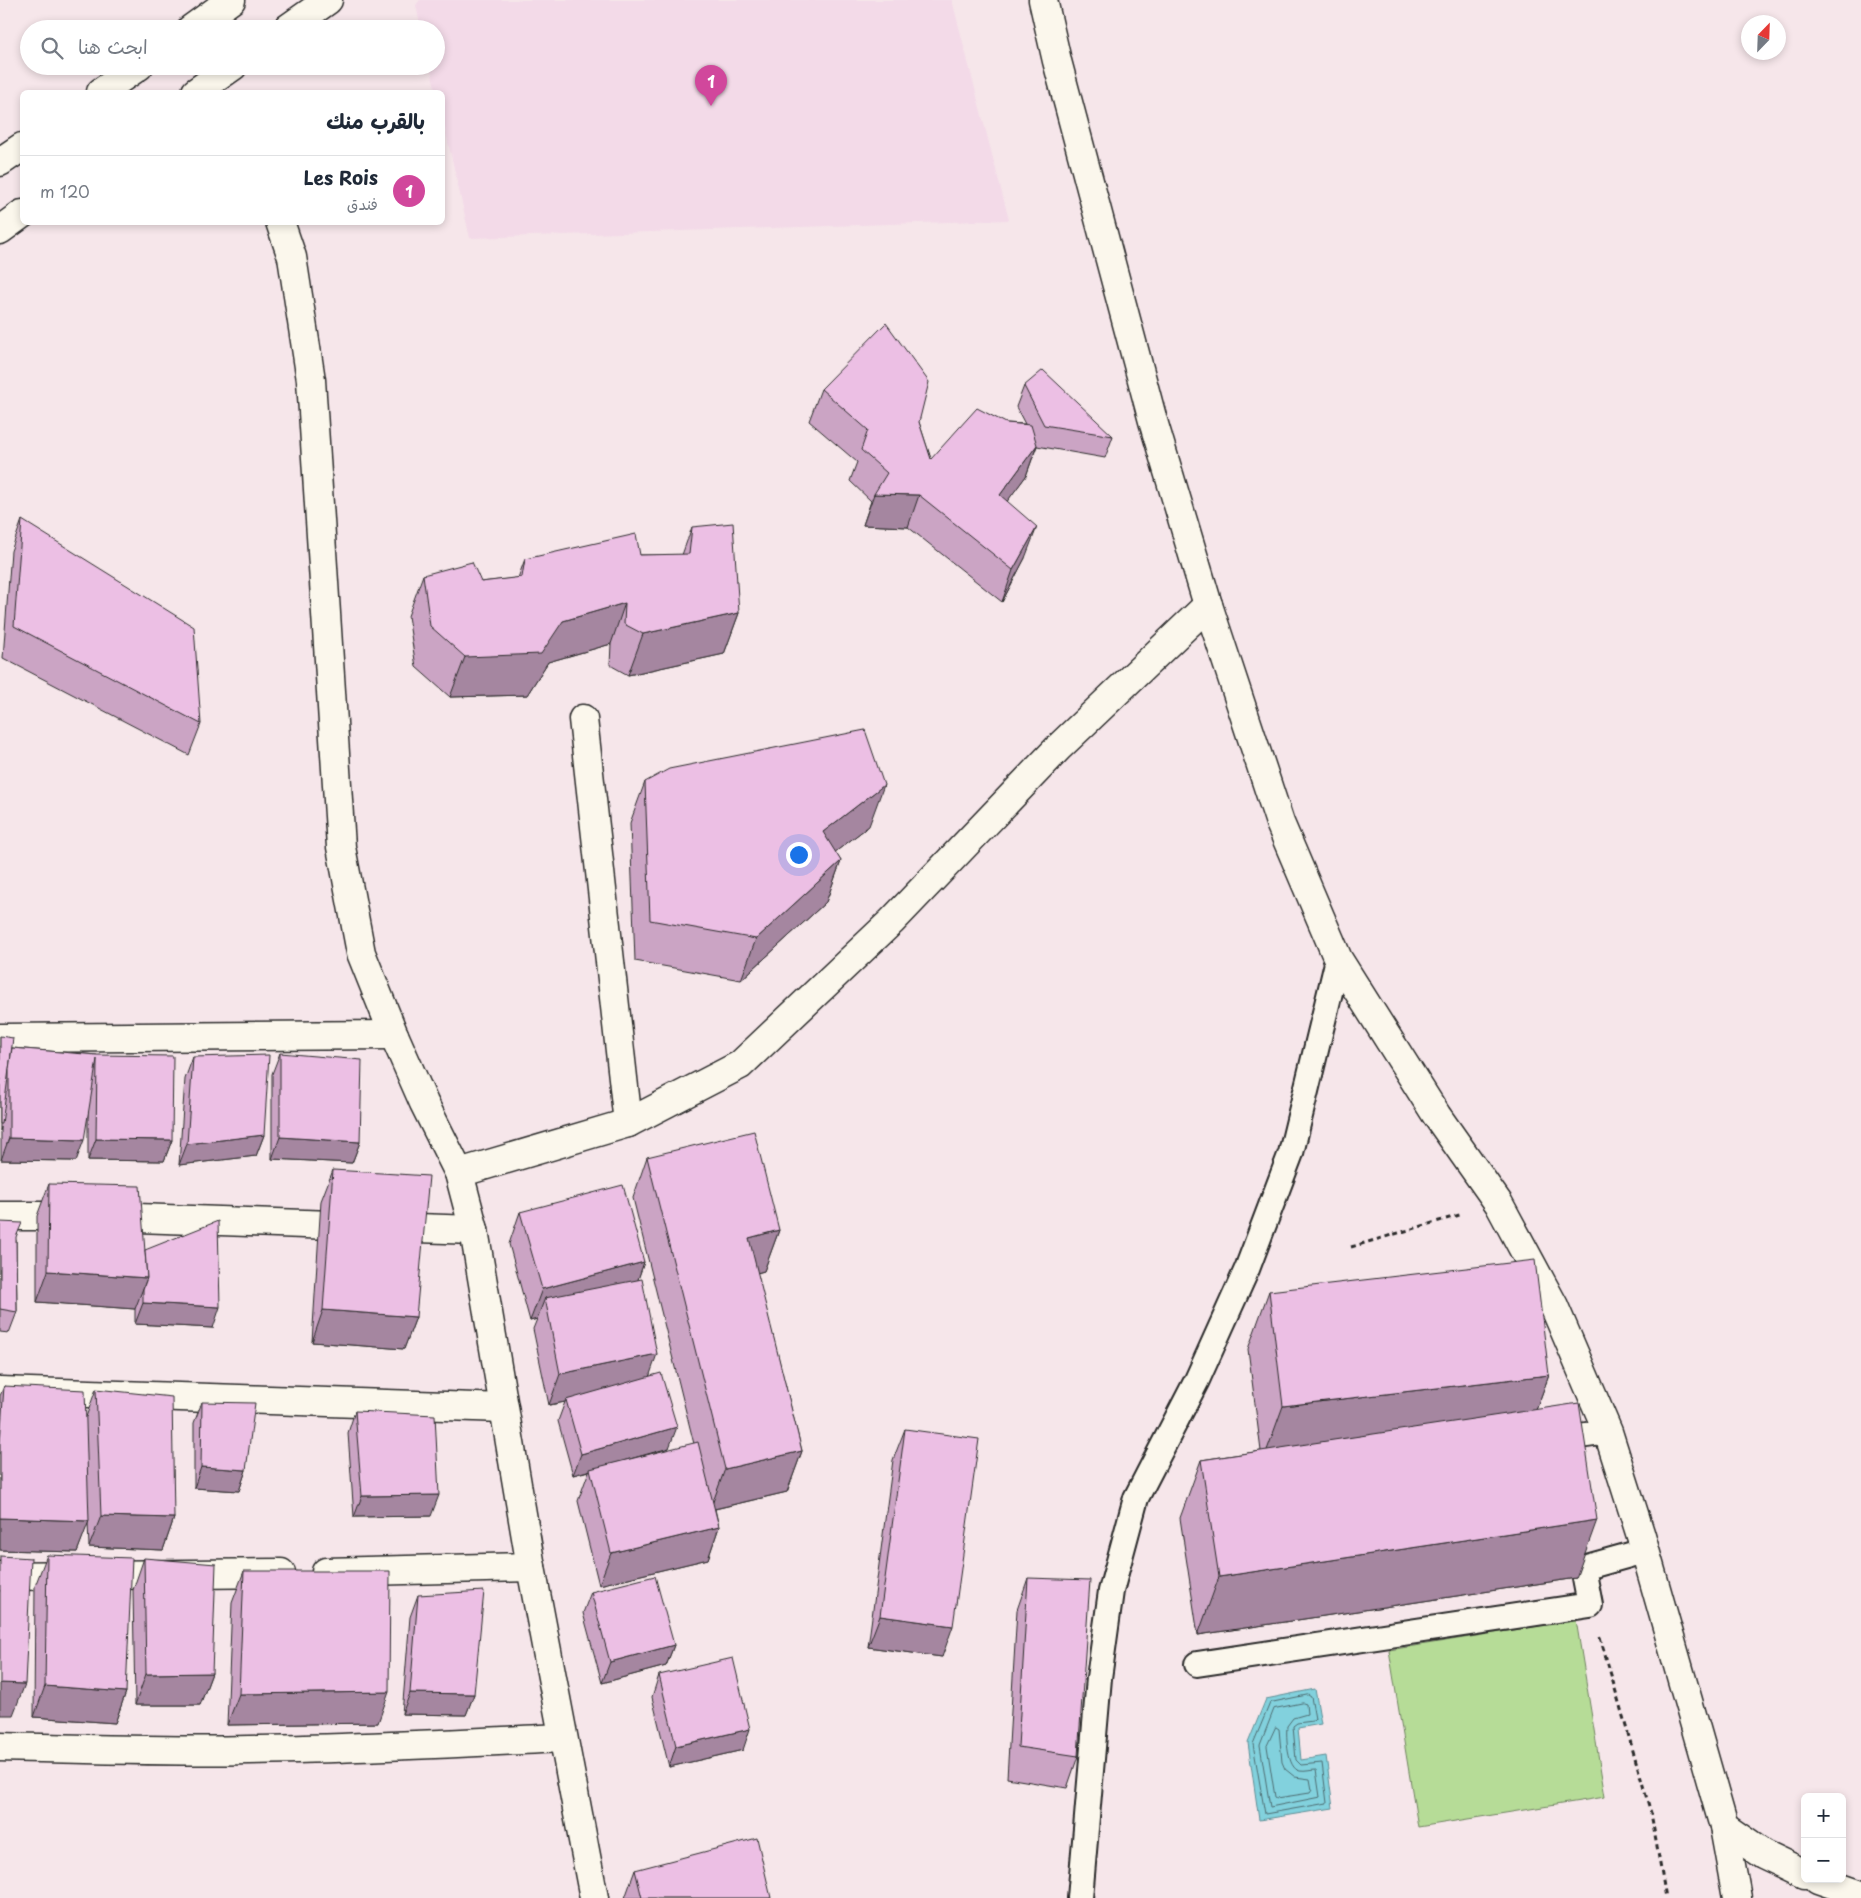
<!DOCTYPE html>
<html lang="ar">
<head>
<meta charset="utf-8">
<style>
  :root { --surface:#fff; --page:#f6f6f7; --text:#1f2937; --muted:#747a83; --line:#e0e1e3; --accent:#d1495b }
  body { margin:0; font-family:"Playpen Sans","Playpen Sans Arabic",sans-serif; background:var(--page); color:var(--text); direction:rtl }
  .controls { position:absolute; right:15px; bottom:15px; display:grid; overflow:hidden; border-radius:8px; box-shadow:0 2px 8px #0003 }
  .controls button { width:45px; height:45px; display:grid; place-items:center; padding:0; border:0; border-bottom:1px solid var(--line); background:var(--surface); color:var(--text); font:25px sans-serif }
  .compass { position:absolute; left:1741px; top:15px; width:45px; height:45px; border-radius:50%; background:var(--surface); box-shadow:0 2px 8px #0003; rotate:23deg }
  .you { position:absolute; left:798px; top:854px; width:18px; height:18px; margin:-12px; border:4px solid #fff; border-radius:50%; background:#1a73e8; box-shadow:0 0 0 8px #1a73e833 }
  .badge { display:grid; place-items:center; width:32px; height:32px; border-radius:50%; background:var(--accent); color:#fff; font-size:16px; font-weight:700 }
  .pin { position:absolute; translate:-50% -41px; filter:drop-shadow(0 1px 2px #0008) }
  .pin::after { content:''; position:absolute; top:26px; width:18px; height:15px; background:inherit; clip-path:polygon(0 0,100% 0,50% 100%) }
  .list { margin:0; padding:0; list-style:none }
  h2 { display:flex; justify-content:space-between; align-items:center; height:65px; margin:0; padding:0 20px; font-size:21px }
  h2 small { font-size:16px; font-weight:400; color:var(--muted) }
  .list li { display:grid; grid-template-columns:32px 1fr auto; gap:15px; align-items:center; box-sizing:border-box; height:70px; padding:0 20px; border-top:1px solid var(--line) }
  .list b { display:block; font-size:19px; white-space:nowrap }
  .list p { margin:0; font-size:16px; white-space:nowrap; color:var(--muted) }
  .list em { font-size:16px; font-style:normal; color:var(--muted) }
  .icon { flex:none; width:28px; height:28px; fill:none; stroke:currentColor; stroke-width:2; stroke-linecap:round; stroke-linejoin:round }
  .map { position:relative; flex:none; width:1861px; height:1898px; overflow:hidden; direction:ltr }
  .search { position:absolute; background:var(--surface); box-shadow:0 2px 8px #0003; left:20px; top:20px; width:425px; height:55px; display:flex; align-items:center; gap:12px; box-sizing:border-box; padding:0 18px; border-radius:28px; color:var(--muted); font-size:19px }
  .panel { position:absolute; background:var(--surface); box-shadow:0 2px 8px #0003; left:20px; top:90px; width:425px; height:135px; border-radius:8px; direction:rtl }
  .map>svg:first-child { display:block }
</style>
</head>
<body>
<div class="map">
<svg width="1861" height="1898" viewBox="0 0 1861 1898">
  <rect width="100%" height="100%" fill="#f6e6ea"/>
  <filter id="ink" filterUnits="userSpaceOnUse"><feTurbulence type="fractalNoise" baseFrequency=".02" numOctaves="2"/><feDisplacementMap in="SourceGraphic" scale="10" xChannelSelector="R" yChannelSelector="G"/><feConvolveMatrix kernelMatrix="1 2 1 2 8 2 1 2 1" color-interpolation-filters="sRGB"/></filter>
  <g filter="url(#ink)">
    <!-- built -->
    <polygon fill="#f3dae8" points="420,0 952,0 1009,220 470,238 443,120 442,92 436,92 430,66 436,66 436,29 421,29 416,5"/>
    <!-- green -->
    <polygon fill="#b6dc97" stroke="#708461" points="1576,1620 1605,1797 1418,1827 1389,1650"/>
    <!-- water -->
    <polygon fill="#82d1dd" stroke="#5f8f96" points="1315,1689 1321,1724 1298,1728 1301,1760 1326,1756 1333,1808 1259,1820 1248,1743 1266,1699"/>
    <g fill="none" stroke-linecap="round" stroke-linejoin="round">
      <!-- shore -->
      <g stroke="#4e6d72" stroke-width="1">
        <polygon points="1308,1695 1311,1697 1315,1719 1313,1721 1297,1723 1293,1726 1296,1760 1301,1765 1322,1763 1327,1803 1265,1814 1253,1744 1270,1703"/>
        <path d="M1303 1703 1306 1704 1307 1714 1293 1718 1287 1726C1286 1737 1287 1769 1300 1771 1305 1772 1311 1770 1316 1770L1320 1797 1270 1807 1260 1745 1274 1709Z"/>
        <polygon points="1276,1727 1279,1729 1282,1762 1285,1769 1295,1777 1310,1779 1312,1790 1310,1793 1277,1798 1275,1797 1267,1746"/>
      </g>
      <!-- service casing -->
      <g stroke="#2b2b2b" stroke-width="28">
        <g id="service">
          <polyline points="1551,1440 1608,1432"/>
          <polyline points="1197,1664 1590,1605 1583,1568 1644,1551"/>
          <polyline points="1080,1898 1099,1678 1111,1591 1136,1498 1197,1380 1247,1269 1291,1153 1338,959"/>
        </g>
      </g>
      <!-- minor casing -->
      <g stroke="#2b2b2b" stroke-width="31">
        <g id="minor">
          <polyline points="1043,0 1057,61 1153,421 1208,605 1280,823 1338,959 1437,1116 1499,1204 1554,1306 1608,1432 1641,1536 1724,1827 1737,1898"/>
          <polyline points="280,222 292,257 311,380 341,847 361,953 394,1035 424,1103 459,1173 474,1230 531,1567 594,1898"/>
          <polyline points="583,719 628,1123"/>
          <polyline points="0,1038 394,1035"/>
          <polyline points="459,1173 628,1123 740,1065 892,921 1059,747 1208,605"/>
          <polyline points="0,1216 82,1216 474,1230"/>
          <polyline points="0,1391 504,1408"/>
          <polyline points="326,1572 531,1567"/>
          <polyline points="0,1576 281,1573"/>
          <path d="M0 1747C83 1749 166 1752 249 1750 354 1749 458 1743 563 1738"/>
        </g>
      </g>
      <!-- tertiary casing -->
      <g stroke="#2b2b2b" stroke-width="31">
        <g id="tertiary">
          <polyline points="191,29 231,0"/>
          <polyline points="287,29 328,0"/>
          <polyline points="101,92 139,66"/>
          <polyline points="196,92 233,66"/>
          <polyline points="0,162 22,147"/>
          <polyline points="0,230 22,214"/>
          <polyline points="1724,1827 1763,1854 1805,1874"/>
          <polyline points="1818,1879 1861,1894"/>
        </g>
      </g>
      <!-- path -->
      <g stroke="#2b2b2b" stroke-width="3" stroke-dasharray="5 4" stroke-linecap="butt">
        <polyline points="1351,1247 1463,1214"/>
        <polyline points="1600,1637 1651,1813 1666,1898"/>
      </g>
      <!-- service -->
      <use href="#service" stroke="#fbf7ec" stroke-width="24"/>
      <!-- minor -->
      <use href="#minor" stroke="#fbf7ec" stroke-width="28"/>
      <!-- tertiary -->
      <use href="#tertiary" stroke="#fbf7ec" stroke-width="28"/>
    </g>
    <!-- wall -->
    <g fill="#cba4c4" stroke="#2b2b2b">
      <polygon points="1024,386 1113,436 1105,458 1037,446 1026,476 1007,501 1025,558 1002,602 908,527 863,525 871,501 850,481 857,462 809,421 821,389 919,422 931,459 1006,423 1025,424 1016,407"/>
      <polygon points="22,520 201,724 189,755 3,658 11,551"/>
      <polygon points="692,527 739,613 724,654 628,675 610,665 611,644 548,662 527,695 450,697 416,667 408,616 423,575 481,582 518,578 525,559 640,555 682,555"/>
      <polygon points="645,782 869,826 835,852 841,861 826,902 741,980 635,961 630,823"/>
      <polygon points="0,1036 12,1048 97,1055 172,1140 164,1161 88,1160 88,1111 76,1161 1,1160 1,1127 0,1131"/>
      <polygon points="280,1053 360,1142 352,1163 272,1159 272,1074"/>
      <polygon points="193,1057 264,1135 256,1156 179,1165 185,1079"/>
      <polygon points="647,1157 779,1230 764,1271 757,1273 802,1451 787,1492 715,1509 719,1527 708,1559 599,1585 578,1501 589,1471 573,1475 558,1421 565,1402 549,1405 533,1329 537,1319 530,1321 509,1244 520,1212 644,1262 638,1279 650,1376 669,1448 622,1461 694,1444 633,1198"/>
      <polygon points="333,1170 416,1317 404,1349 312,1342 321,1201"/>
      <polygon points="49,1184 145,1250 213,1328 135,1324 135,1309 37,1302 37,1216"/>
      <polygon points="0,1222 16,1240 17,1312 9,1333 0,1332"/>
      <polygon points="1269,1291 1549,1375 1536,1410 1576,1578 1198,1635 1180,1518 1201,1460 1261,1451 1248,1349"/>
      <polygon points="4,1386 86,1417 96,1389 174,1518 163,1550 89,1547 88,1522 77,1552 0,1550 0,1396"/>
      <polygon points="202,1402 246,1470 239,1491 194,1488 194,1423"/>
      <polygon points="355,1411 431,1516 354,1517 348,1433"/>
      <polygon points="905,1429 942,1657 868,1647 893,1460"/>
      <polygon points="47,1555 126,1692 115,1723 34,1717 35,1586"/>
      <polygon points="144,1558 212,1673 200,1705 135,1705 133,1590"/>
      <polygon points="244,1571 378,1723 227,1725 232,1603"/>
      <polygon points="1028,1578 1078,1756 1067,1788 1007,1778 1017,1610"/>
      <polygon points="591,1592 674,1645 666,1666 602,1683 583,1613"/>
      <polygon points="418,1595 474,1694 466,1715 402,1714 410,1617"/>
      <polygon points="659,1675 743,1750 669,1767 652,1697"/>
      <polygon points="635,1870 771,1898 625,1898"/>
    </g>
    <!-- shaded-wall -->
    <g fill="#a586a0" stroke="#2b2b2b">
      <polygon points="1037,445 1026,476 989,526 1000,495"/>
      <polygon points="874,494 919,495 908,527 863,525"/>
      <polygon points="1037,527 1025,558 1002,602 1013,570"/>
      <polygon points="625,603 611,644 548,662 527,695 450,697 465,657 563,621"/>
      <polygon points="739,613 724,654 628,675 643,634"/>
      <polygon points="884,785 869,826 808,873 823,832"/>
      <polygon points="841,861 826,902 741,980 756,939"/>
      <polygon points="264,1135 256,1156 179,1165 187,1144"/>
      <polygon points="280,1137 360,1142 352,1163 272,1159"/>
      <polygon points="9,1138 84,1140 76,1161 1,1160"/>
      <polygon points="96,1139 172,1140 164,1161 88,1160"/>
      <polygon points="779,1230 764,1271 734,1279 749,1238"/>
      <polygon points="644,1262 633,1294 545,1298 537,1319 530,1321 542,1289"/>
      <polygon points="48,1271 147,1278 135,1309 37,1302"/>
      <polygon points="143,1303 220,1307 213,1328 135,1324"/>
      <polygon points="323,1310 416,1317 404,1349 312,1342"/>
      <polygon points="657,1354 646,1386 566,1400 565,1402 549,1405 560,1374"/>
      <polygon points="1549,1375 1528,1432 1262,1464 1283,1406"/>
      <polygon points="677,1427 669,1448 573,1475 581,1454"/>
      <polygon points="802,1451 787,1492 710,1510 725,1469"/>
      <polygon points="201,1467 246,1470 239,1491 194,1488"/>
      <polygon points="439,1495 431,1516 354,1517 362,1496"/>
      <polygon points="101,1516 174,1518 163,1550 89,1547"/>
      <polygon points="0,1518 89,1521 77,1552 0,1550"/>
      <polygon points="1597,1520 1576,1578 1198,1635 1219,1577"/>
      <polygon points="719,1527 708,1559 599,1585 611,1553"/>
      <polygon points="880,1616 953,1626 942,1657 868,1647"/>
      <polygon points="674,1645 666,1666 602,1683 610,1662"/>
      <polygon points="212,1673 200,1705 135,1705 146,1674"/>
      <polygon points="0,1683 25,1684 13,1715 0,1715"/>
      <polygon points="45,1686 126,1692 115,1723 34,1717"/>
      <polygon points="389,1692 378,1723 227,1725 239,1694"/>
      <polygon points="410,1693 474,1694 466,1715 402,1714"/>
      <polygon points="750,1729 743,1750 669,1767 676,1746"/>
    </g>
    <!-- building -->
    <g fill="#ecbfe4" stroke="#2b2b2b">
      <polygon points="886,323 929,382 919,422 931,459 977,408 1006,423 1031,425 1037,445 1000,495 1037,527 1013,570 919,495 874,494 887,473 861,450 868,430 821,389"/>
      <polygon points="1043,370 1113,436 1044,425 1024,386"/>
      <polygon points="22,520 194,627 201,724 14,626"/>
      <polygon points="733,523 739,613 643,634 624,624 625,603 563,621 541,654 465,657 430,626 423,575 472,562 481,582 522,577 525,559 636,534 640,555 689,554 692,527"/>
      <polygon points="865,730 884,785 823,832 841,861 756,939 650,920 645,782 669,769"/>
      <polygon points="0,1036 13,1038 2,1124 0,1124"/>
      <polygon points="12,1048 97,1055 173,1056 172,1140 96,1139 97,1059 84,1140 9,1138 9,1069"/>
      <polygon points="280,1053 362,1060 360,1142 280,1137"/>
      <polygon points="269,1055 264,1135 187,1144 193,1057"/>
      <polygon points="754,1131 779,1230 749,1238 802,1451 725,1469 647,1157"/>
      <polygon points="333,1170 429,1176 416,1317 323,1310"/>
      <polygon points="49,1184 140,1186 147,1278 48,1271"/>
      <polygon points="623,1185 644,1262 542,1289 520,1212"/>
      <polygon points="218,1221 220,1307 143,1303 143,1289 147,1278 145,1250"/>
      <polygon points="0,1222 22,1223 16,1237 17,1312 0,1309"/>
      <polygon points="1535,1260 1549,1375 1283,1406 1269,1291"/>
      <polygon points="642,1279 657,1354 560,1374 545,1298"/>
      <polygon points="661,1373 677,1427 581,1454 566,1400"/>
      <polygon points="4,1386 85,1390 89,1521 0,1518 0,1443"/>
      <polygon points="96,1389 172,1397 174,1518 101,1516"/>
      <polygon points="202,1402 255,1403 246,1470 201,1467"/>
      <polygon points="1579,1403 1597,1520 1219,1577 1201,1460"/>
      <polygon points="355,1411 435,1415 439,1495 362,1496"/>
      <polygon points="905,1429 979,1439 953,1626 880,1616"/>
      <polygon points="698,1442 719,1527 611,1553 590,1469"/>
      <polygon points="47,1555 132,1558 126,1692 45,1686"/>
      <polygon points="0,1556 31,1558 25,1684 0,1683"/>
      <polygon points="144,1558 216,1564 212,1673 146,1674"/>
      <polygon points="244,1571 390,1571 389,1692 239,1694"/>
      <polygon points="655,1576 674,1645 610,1662 591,1592"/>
      <polygon points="1028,1578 1090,1580 1078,1756 1018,1747"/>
      <polygon points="484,1591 474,1694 410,1693 418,1595"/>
      <polygon points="733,1658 750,1729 676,1746 659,1675"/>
      <polygon points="757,1838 771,1898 642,1898 635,1870"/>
    </g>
  </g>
</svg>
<div class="controls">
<button>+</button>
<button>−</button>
</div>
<svg class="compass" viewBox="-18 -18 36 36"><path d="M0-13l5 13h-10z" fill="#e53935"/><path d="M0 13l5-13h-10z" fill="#747a83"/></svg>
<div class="you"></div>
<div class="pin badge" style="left:711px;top:106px;background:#d1479c">1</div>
<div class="search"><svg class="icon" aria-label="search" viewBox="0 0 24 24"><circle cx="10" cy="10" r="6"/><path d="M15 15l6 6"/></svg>ابحث هنا</div>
<section class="panel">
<h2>بالقرب منك<small></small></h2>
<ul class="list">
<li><span class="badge" style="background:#d1479c">1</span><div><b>Les Rois</b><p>فندق</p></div><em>120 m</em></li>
</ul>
</section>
</div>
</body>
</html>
